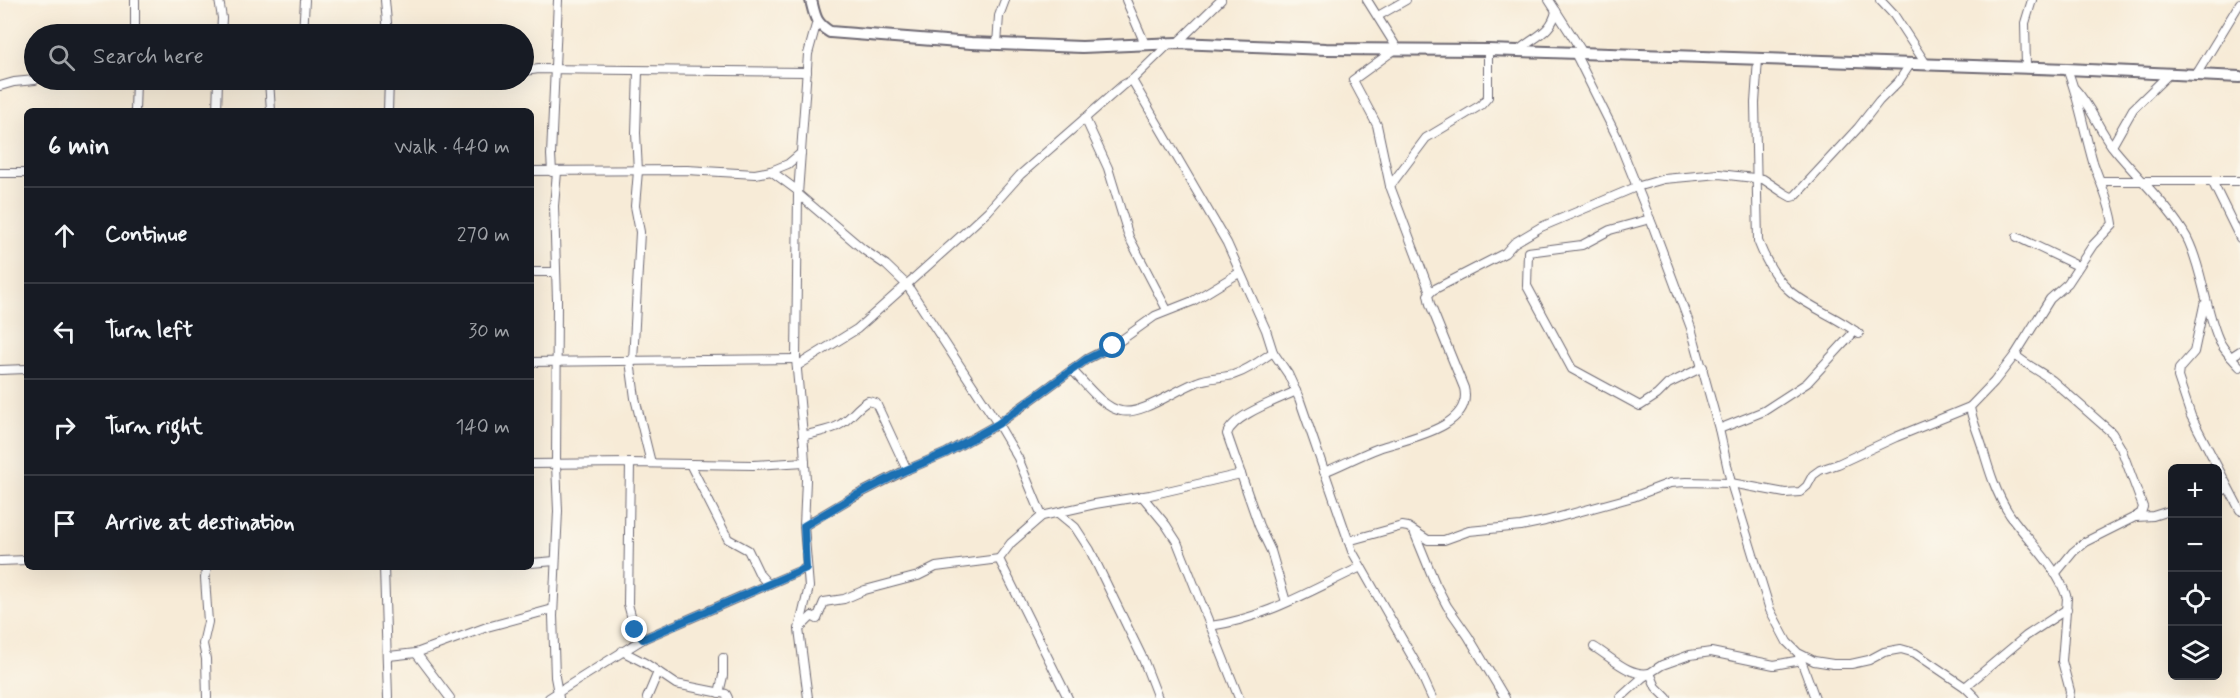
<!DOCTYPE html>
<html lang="en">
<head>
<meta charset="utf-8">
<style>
  :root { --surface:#171b24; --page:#242831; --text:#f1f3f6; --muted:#9ea1a6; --line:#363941 }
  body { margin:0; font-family:Mynerve,sans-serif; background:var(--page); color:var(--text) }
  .controls { position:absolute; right:18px; bottom:18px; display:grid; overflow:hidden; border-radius:9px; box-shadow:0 6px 24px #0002 }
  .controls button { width:54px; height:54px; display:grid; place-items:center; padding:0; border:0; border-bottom:2px solid var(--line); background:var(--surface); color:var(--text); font:30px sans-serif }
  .stop { position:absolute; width:18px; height:18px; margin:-14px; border:4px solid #1f6fb2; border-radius:50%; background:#fff }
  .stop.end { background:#1f6fb2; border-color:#fff; box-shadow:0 2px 6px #0008 }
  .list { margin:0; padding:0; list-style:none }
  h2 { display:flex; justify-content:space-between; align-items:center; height:78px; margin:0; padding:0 24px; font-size:26px }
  h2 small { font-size:20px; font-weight:400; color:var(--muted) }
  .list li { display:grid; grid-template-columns:39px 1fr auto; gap:18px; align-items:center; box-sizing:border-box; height:96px; padding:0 24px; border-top:2px solid var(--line) }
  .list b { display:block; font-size:22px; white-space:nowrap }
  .list em { font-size:20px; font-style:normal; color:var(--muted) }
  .icon { flex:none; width:33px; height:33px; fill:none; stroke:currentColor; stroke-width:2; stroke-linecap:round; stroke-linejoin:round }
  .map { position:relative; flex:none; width:2240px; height:698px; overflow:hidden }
  .search { position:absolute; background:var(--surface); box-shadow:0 6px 24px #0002; left:24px; top:24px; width:510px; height:66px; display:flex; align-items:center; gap:15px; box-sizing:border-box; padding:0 21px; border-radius:33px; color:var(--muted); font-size:22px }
  .panel { position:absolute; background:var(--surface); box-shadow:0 6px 24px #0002; left:24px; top:108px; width:510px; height:462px; border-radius:9px }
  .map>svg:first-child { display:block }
</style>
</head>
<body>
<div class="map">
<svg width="2240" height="698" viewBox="0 0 2240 698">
  <rect width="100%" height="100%" fill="#fbf7ec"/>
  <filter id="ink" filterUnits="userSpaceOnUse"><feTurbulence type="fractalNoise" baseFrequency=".0167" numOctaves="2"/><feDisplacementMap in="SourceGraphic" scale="12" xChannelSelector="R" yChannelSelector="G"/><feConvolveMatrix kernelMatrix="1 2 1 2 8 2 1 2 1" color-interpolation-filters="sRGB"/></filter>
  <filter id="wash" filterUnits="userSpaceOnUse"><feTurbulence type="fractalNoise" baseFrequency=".008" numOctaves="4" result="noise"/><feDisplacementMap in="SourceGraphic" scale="24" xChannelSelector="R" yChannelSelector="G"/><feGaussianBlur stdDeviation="1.35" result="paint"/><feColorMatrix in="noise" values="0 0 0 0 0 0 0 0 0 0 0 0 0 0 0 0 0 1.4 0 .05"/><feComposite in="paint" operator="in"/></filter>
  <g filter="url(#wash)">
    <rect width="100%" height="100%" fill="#f7ebd7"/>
  </g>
  <g filter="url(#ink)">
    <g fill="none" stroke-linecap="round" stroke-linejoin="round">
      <!-- street casing -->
      <g stroke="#6d6872" stroke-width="10">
        <g id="street">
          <polyline points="219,0 222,18 221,34"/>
          <polyline points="385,0 388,34"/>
          <polyline points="1126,0 1145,44"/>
          <polyline points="1367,0 1397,48 1353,80 1377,125 1390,186"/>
          <polyline points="1549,0 1583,53"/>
          <polyline points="1880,0 1894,15 1926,64"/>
          <polyline points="1378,16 1406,0"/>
          <polyline points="135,34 135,0"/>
          <polyline points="303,34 305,0"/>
          <polyline points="1177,43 1221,0"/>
          <polyline points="997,44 999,16 1005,0"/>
          <path d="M1518 51C1533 37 1552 33 1556 11"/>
          <polyline points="1575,53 1616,135 1654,229 1691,328 1719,429 1731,483 1770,610 1787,642 1798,653 1814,661 1833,664 1851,664 1869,660 1884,652 1901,649 1915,653 1965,687 1976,698"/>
          <path d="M1758 59 1755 103 1758 241C1765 259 1776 280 1791 292 1812 309 1838 317 1859 334"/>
          <polyline points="2026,67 2025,23 2032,0"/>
          <path d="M2067 69C2079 99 2084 131 2093 162 2100 183 2110 202 2113 224L2093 245 2068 283 2050 299 2015 355 1994 382 1970 407C1972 420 1978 433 1982 446 1989 470 1996 494 2010 515 2029 542 2057 566 2067 598L2062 661 2070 691 2069 698"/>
          <polyline points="524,71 539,69 807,72"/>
          <polyline points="2196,75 2240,3"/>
          <polyline points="269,80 271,111"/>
          <polyline points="1132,80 1227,243 1266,330 1273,352 1288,374 1299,398 1352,551 1418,667 1432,698"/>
          <polyline points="0,86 14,82 35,80"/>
          <path d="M2075 89C2092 107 2099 131 2115 150 2138 178 2170 207 2187 238 2202 268 2205 307 2218 338 2222 349 2232 358 2240 367"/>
          <polyline points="135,111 136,80"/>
          <polyline points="217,111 218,80"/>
          <polyline points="388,111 389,80"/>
          <polyline points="1085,118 1108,168 1129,237 1167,310"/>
          <polyline points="2112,146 2133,109 2169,74"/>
          <polyline points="531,171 687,170 755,174 771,171 788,164 801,153"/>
          <polyline points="771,171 798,191"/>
          <polyline points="552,172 551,155 558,0"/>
          <polyline points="557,172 554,206 557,300 556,464 558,511 553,616 555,677 559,698"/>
          <polyline points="0,173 27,173"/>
          <polyline points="2102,181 2240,181"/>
          <polyline points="2212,181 2240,238"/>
          <polyline points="798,194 864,250 886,265 907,285 998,424 1018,458 1042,516"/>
          <polyline points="1650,219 1610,230 1582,245 1528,252 1527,286 1572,369 1640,406 1657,395 1668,384 1703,367"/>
          <polyline points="2017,237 2078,266"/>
          <polyline points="531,272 556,272"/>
          <polyline points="1430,292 1390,186 1426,138 1481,105 1488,97 1488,50"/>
          <polyline points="2204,305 2194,352 2179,369 2178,377 2191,416 2240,510"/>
          <path d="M2015 355C2028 366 2040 371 2053 381L2112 433 2121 448 2143 507 2141 513 2135 517 2085 542 2073 552 2055 574"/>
          <polyline points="2231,357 2240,351"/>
          <polyline points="630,361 635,398 651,463"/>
          <polyline points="633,361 640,232 635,206 638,171 636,133 638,72"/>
          <polyline points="531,362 796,359"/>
          <polyline points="797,366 857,329 962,235 988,211 1020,175 1123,85 1132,80 1170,43"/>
          <polyline points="0,370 27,369"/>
          <path d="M1072 370C1085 383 1102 407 1121 411 1141 416 1177 389 1197 382 1209 377 1221 378 1233 375 1248 370 1260 361 1273 352"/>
          <polyline points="1719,429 1764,411 1807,383 1855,331"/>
          <path d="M803 436C815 432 831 431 841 424 852 417 857 407 868 401L876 403 907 470"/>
          <polyline points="630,463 628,604 635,630 643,639"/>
          <polyline points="531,464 630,463 753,465 805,462"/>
          <polyline points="690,464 728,539 748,550 760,575 768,584"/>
          <path d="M1324 472C1342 465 1360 455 1379 448 1405 439 1474 428 1464 388L1430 304 1428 295 1433 290 1505 253 1514 243 1541 227 1636 187 1664 179 1719 174 1763 179 1784 193 1791 197 1795 196 1858 128 1879 101 1899 81 1911 63"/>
          <polyline points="2218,493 2228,488"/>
          <polyline points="1142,496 1166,525 1177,542 1239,698"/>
          <polyline points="1058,513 1075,527 1090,550 1143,659 1158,698"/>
          <polyline points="2136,517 2153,516 2172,510"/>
          <polyline points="804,526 851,498 904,471 946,453 998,424 1087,359 1113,346 1155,316 1193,301 1239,273"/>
          <polyline points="1415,534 1435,583 1447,606 1468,636 1505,698"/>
          <polyline points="1348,541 1402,526 1408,527 1428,540 1444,540 1469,531 1521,526 1545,521 1633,497 1670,483 1686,482 1731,483 1785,493 1800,492 1807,486 1813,475 1820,470 1838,464 1896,437 1970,407"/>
          <polyline points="0,561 27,560"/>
          <polyline points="531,563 555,561"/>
          <polyline points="384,567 388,698"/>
          <path d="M1286 602 1271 551 1259 526 1227 434C1233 415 1278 400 1296 391"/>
          <path d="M1210 626C1264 619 1313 589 1361 567"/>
          <polyline points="800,628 812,616 817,619 824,602 844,599 865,590 918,576 936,567 999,559"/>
          <path d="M1594 647C1611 657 1629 677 1650 673L1656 687 1667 698"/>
          <polyline points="622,651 645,663 676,684 726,694 728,698"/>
          <polyline points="416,653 450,698"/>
          <polyline points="1799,655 1815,698"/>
          <polyline points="389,656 416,653 487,627 553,609"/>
          <polyline points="1965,687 2026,636 2067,609"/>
          <polyline points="719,693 723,676 723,658"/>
          <polyline points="207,698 206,659 203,644 208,622 205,578 207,567"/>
          <polyline points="549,698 643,639 806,568"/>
          <polyline points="647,698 658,672"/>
          <polyline points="808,698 799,629 809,587 804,526 806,480 804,446 796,359 798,194 808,54 817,21"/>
          <polyline points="1068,698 999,559 1011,543 1042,516 1095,504 1150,495 1241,474"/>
          <polyline points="1620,698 1642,678 1662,665 1690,655 1711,652 1774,665 1801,660"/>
        </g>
      </g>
      <!-- secondary casing -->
      <g stroke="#6d6872" stroke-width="14">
        <path id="secondary" d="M811 0C815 16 815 23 830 32L971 43 1082 47 1177 43 1326 49 1488 50 2067 69 2240 77"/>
      </g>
      <!-- street -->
      <use href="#street" stroke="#fff" stroke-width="8"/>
      <!-- secondary -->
      <use href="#secondary" stroke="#fff" stroke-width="10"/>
    </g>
  </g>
  <g fill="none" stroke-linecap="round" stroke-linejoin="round" filter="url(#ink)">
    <!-- route -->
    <polyline stroke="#1f6fb2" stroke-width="8" points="635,630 643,639 806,568 804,526 851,498 904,471 946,453 998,424 1087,359 1113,346"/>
  </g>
</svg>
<div class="controls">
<button>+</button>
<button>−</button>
<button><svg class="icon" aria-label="locate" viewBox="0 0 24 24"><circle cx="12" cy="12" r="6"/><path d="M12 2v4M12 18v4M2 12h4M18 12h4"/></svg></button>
<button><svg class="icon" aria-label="layers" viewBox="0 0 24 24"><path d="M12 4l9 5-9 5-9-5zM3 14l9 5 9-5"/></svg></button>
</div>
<div class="stop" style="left:1113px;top:346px"></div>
<div class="stop end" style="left:635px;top:630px"></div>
<div class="search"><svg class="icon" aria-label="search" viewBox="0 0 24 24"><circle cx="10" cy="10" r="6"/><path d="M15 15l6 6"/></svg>Search here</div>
<section class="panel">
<h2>6 min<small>Walk · 440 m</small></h2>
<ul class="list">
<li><svg class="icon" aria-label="ahead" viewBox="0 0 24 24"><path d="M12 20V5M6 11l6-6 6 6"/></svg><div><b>Continue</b></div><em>270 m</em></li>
<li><svg class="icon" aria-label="left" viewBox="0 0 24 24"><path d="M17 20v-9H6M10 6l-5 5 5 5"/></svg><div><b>Turn left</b></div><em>30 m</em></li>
<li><svg class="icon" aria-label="right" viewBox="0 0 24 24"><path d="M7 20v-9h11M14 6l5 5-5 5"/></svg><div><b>Turn right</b></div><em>140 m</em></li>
<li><svg class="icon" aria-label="arrive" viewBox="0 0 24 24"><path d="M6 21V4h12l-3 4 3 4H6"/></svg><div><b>Arrive at destination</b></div></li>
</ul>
</section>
</div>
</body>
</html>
